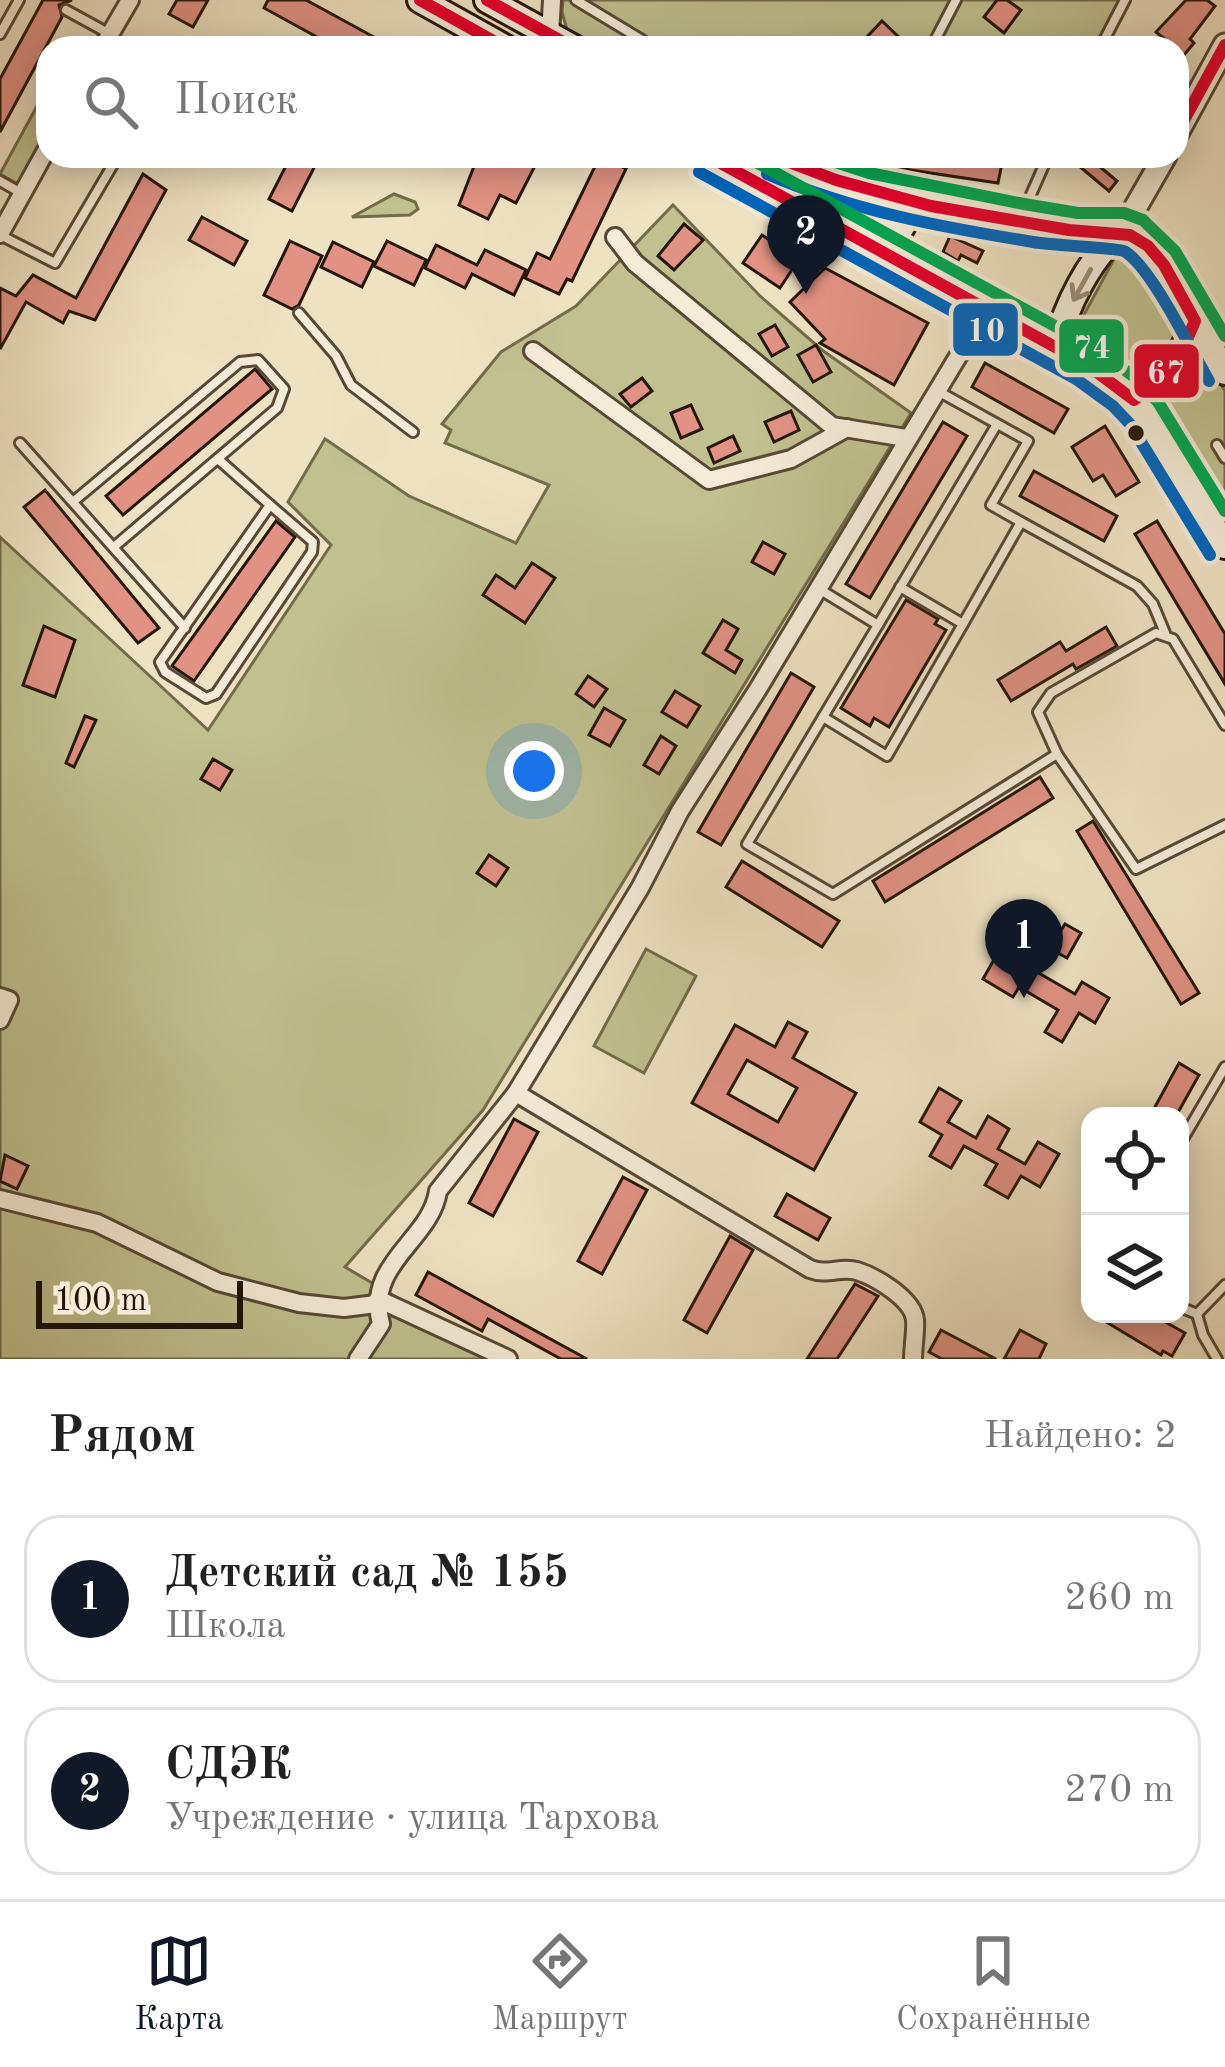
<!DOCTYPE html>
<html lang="ru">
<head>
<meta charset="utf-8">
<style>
  :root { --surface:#fff; --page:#f6f6f6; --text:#222; --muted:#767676; --line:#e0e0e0; --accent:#111827 }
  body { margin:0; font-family:"Old Standard TT",serif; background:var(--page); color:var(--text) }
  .controls { position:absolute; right:36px; bottom:36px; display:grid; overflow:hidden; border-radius:24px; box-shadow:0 6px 30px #0003 }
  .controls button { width:108px; height:108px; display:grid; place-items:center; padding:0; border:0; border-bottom:3px solid var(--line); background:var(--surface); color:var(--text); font:60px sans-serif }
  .scale { position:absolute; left:36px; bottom:30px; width:207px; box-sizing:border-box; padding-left:12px; border:6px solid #261607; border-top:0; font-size:33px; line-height:42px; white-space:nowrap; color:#261607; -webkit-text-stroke:9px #f5ecd8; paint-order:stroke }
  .you { position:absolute; left:534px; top:771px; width:42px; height:42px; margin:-30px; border:9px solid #fff; border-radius:50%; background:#1a73e8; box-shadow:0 0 0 18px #1a73e833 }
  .badge { display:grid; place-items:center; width:78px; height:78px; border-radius:50%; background:var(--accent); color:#fff; font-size:39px; font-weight:700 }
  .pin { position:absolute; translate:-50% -99px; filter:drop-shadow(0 3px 6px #0008) }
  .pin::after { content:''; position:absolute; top:63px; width:42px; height:36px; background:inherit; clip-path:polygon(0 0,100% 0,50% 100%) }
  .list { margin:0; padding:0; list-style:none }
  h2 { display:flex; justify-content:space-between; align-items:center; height:156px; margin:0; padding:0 48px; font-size:51px }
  h2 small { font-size:39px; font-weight:400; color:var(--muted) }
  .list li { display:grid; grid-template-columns:78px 1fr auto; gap:36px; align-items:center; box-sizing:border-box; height:168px; margin:0 24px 24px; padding:0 24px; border:3px solid var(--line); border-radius:36px }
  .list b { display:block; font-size:45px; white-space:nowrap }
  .list p { margin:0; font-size:39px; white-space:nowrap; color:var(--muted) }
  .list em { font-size:39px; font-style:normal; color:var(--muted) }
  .icon { flex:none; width:66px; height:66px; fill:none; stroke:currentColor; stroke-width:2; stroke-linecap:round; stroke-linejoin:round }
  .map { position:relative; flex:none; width:1225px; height:1359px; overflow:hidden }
  .search { position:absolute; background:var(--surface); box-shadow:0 6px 30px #0003; left:36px; right:36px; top:36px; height:132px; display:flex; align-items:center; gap:30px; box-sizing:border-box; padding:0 42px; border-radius:36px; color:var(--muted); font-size:45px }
  .sheet { height:540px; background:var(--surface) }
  nav { display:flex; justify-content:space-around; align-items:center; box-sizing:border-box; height:168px; border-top:3px solid var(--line); background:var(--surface); font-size:33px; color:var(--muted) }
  nav a { display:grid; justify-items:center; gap:6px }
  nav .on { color:var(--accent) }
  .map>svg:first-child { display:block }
</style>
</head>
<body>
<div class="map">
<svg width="1225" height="1359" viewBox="0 0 1225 1359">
  <rect width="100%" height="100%" fill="#efe2c3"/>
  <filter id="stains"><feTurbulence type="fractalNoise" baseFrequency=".00167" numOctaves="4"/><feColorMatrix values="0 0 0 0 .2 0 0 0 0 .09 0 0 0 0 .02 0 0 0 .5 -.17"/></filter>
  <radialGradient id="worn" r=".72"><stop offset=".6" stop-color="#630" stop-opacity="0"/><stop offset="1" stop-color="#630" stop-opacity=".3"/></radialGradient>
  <!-- green -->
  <g fill="#c0c18f" stroke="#736c4b" stroke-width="3">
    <polygon points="563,0 1129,0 1104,48 595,48 567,30 562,12"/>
    <polygon points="48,86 48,133 21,180 16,183 0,174"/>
    <polygon points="723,156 751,156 818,189 894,210 897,215 886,244"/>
    <polygon points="394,194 415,202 418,209 410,215 352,217"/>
    <polygon points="673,205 760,296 822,350 911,413 483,1110 345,1267 501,1359 0,1359 0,537 208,730 331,545 288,502 325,439 409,496 516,543 549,485 445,443 451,430 442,424 501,352 576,306"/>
    <path d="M1132 245 1140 249C1169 294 1197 308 1164 359 1155 372 1150 379 1135 383L1076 346 1074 333 1119 250Z"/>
    <path d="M1197 360 1210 368 1225 391V526L1160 415C1159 391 1175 368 1197 360Z"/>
    <polygon points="646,949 696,976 644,1073 594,1046"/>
  </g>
  <!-- building -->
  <g fill="#e19284" stroke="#261607" stroke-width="3" fill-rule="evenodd">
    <polygon points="43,0 72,0 59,5 62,17 0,132 0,79"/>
    <polygon points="177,0 208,0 193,27 169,14"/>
    <polygon points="268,0 306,0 394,48 337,48 264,8"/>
    <polygon points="997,0 1007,0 1021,10 1004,33 984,17"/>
    <polygon points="1186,0 1207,0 1215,6 1190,39 1194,43 1184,55 1156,32"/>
    <polygon points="882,21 902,40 894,48 877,48 866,38"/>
    <polygon points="291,156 320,156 292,211 269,199"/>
    <polygon points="478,156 540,156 516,203 500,195 488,219 459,205"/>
    <polygon points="600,156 626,169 572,281 567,279 559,294 525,278 537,253 550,259"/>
    <polygon points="883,156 956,156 1002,163 998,183 890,167 889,171 881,167"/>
    <polygon points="1067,156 1087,156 1117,181 1109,191"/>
    <polygon points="143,174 166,190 95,320 69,311 63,323 26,302 0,349 0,288 16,296 33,275 76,298"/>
    <polygon points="202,217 247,241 234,265 189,240"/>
    <polygon points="684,224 703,240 674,270 658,256"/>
    <polygon points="762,235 799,259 780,288 743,263"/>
    <polygon points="950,236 983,251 977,263 961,255 958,261 943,252"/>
    <polygon points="290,241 322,256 299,305 292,309 264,295"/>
    <polygon points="387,241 426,260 414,285 374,266"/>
    <polygon points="333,242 374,262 362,287 321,267"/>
    <polygon points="436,245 477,265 485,250 526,270 514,295 472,274 465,288 425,268"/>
    <polygon points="825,268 928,323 894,385 820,343 825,339 790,302"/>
    <polygon points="775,325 788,347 772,356 759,334"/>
    <polygon points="816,345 831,372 813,382 798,355"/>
    <polygon points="985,363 1068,409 1054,433 972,387"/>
    <polygon points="255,369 272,389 123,515 106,496"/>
    <polygon points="642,378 652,391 631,407 620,394"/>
    <polygon points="691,405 702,429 681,438 671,413"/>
    <polygon points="791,411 799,430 774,442 765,422"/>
    <polygon points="943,422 967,436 870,598 846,584"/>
    <polygon points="1105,426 1139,482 1116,496 1103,475 1093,481 1072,447"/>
    <polygon points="733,436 740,451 714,463 708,448"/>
    <polygon points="1034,471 1117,516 1104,541 1020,496"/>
    <polygon points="45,490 159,628 138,643 24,507"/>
    <polygon points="276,521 295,537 194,681 172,666"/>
    <polygon points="1157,521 1225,634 1225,684 1135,534"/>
    <polygon points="763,542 785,554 774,574 752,562"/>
    <polygon points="532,563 555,578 525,623 483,595 496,575 515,588"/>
    <polygon points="906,600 938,619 935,624 946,630 889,727 874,718 870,726 841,708"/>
    <polygon points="723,620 738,629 726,650 742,660 735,673 703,653"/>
    <polygon points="44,626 75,640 55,697 23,685"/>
    <polygon points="1106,627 1117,646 1076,669 1073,664 1011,701 998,680 1060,642 1066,651"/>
    <polygon points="791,673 814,687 721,845 698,832"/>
    <polygon points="588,676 607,689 594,707 576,694"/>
    <polygon points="675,691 700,706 687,727 662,712"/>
    <polygon points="604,708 625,720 610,746 589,735"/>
    <polygon points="85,716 96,720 74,767 66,763"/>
    <polygon points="661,736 676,746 659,774 644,765"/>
    <polygon points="213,759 232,770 220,790 201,779"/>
    <polygon points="1040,777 1053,798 885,902 873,881"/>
    <polygon points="1093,821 1199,993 1181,1004 1077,831"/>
    <polygon points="489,855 508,868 496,886 477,873"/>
    <polygon points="742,861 839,921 822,947 726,887"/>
    <polygon points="1011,908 1058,935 1065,924 1081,933 1067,958 1051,949 1037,972 1075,994 1082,982 1109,998 1095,1023 1079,1013 1062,1042 1045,1032 1058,1010 1019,987 1013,997 983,979 996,956 1018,969 1032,944 1001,926"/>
    <path d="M788 1022 807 1032 793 1058 856 1093 814 1170 692 1103 735 1025 775 1047ZM747 1060 797 1088 778 1122 728 1094Z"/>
    <polygon points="1179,1063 1199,1075 1176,1116 1150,1116"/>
    <polygon points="939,1088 961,1101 948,1122 976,1138 988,1116 1009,1129 998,1149 1025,1164 1038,1142 1059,1154 1040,1187 1021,1176 1008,1198 985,1185 997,1164 964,1146 951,1168 930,1156 942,1135 920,1122"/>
    <polygon points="514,1119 538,1132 493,1216 469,1203"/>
    <polygon points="5,1155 28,1166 17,1189 0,1181"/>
    <polygon points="623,1177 647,1190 602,1274 578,1261"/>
    <polygon points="787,1194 830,1218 818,1240 775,1216"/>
    <polygon points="730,1236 753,1250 707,1333 684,1320"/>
    <polygon points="428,1272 587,1359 561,1359 488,1319 482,1331 416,1295"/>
    <polygon points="855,1284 878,1296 837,1359 807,1359"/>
    <polygon points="1093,1314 1151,1314 1185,1333 1172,1356 1163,1351 1161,1355"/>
    <polygon points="941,1330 996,1359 942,1359 929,1352"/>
    <polygon points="1020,1330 1046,1344 1039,1359 1004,1359"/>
  </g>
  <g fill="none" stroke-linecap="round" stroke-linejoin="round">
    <!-- service casing -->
    <g stroke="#584936" stroke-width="14">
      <g id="service">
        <polyline points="576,0 642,40"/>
        <polyline points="66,10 108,33"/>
        <polyline points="0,34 19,0"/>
        <polyline points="931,48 956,0"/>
        <polyline points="1100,48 1125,0"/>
        <polyline points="0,181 21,193"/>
        <polyline points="866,189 875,156"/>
        <polyline points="934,213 943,226 969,233 984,222"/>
        <polyline points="1022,215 1048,156"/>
        <polyline points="2,236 55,263 118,156"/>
        <polyline points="920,266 936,257 959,271 959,287"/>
        <polyline points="299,313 336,356 351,385 413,432"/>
        <polyline points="936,390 1028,441 991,505 1021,522"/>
        <polyline points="20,443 185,628"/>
        <polyline points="1217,445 1225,458"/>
        <polyline points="218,459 270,505"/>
        <polyline points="74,501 240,362 258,360 284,389 277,408 115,546"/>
        <polygon points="270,505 313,542 312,552 216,694 206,698 165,672 160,662"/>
        <polyline points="819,589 878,625 747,844 833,894 1057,754"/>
        <polyline points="963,624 1021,522 1137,586 1153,604 1165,633"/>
        <polyline points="878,625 997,424"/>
        <polyline points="823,717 887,756 963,624 900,587"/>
        <polyline points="1225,725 1173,639 1156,633 1051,693 1038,712 1057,754 1136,869 1225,825"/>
        <polyline points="1180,1144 1225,1067"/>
        <polyline points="1180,1307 1197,1314"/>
        <polyline points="1197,1314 1203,1335 1217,1359"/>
        <polyline points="1197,1314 1225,1285"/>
      </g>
    </g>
    <!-- minor casing -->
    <g stroke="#584936" stroke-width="22">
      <g id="minor">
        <polyline points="550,35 552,0"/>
        <polyline points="102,48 130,0"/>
        <polyline points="0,234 48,147"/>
        <polyline points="615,237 635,263 832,426 906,438"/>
        <polyline points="533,351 709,480 791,459 847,428"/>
        <polyline points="0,997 9,1000 0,1020"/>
        <path d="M516 1093 810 1269C828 1276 840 1266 857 1271 876 1277 913 1299 915 1320 916 1332 913 1346 913 1359"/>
        <polyline points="0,1199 97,1223 218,1282 299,1303 344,1308 376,1304"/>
        <polyline points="378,1299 508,1359"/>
        <path d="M358 1359 381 1324C365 1263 431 1240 438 1191L516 1093 640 888 680 811 758 689 986 310"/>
      </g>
    </g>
    <!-- tertiary casing -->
    <g stroke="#584936" stroke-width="27">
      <g id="tertiary">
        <polyline points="1177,133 1225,45"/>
        <polyline points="1122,231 1165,156"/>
      </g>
    </g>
    <!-- secondary casing -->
    <g stroke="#261607" stroke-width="30">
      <g id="secondary">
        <polyline points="420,0 506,48"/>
        <polyline points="487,0 574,48"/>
        <polyline points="708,156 1086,364 1125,392 1144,413 1225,546"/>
        <polyline points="773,156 834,183 865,191 1021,222 1077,231 1122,231 1136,237 1160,261 1225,372"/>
        <path d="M905 266C887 239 903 215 930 205"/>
        <path d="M1056 347C1065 307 1090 257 1122 231"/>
        <path d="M1134 400C1164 382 1183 354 1195 321"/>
      </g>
    </g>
    <!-- service -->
    <use href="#service" stroke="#f5ecd8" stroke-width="8"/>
    <!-- minor -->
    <use href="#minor" stroke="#f5ecd8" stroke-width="16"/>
    <!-- tertiary -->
    <use href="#tertiary" stroke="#f5ecd8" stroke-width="21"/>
    <!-- secondary -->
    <use href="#secondary" stroke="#f5ecd8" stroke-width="24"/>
    <!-- bus-1 casing -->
    <g stroke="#f5ecd8" stroke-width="21">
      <g id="bus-1">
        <polyline points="420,0 506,48"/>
        <polyline points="487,0 574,48"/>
        <polyline points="1177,133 1225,45"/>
        <path d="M708 156 1086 364 1134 400C1164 380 1182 354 1195 321L1164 265 1148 246 1130 235 1069 230 931 206 836 180 773 156"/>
      </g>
    </g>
    <!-- bus-2 casing -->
    <g stroke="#f5ecd8" stroke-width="21">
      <g id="bus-2">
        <polyline points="699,172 1076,379 1113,406 1130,424 1210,555"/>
        <path d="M767 174C853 211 941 227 1033 242 1048 245 1118 248 1124 251 1151 266 1192 352 1209 381"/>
      </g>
    </g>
    <!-- bus-3 casing -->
    <g stroke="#f5ecd8" stroke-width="21">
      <g id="bus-3">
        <polyline points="745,156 1095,348 1137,379 1158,402 1225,511"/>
        <polyline points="817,156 869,173 1024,204 1078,213 1124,213 1143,220 1175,251 1225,336"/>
      </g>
    </g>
    <!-- bus-1 -->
    <use href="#bus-1" stroke="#e4002b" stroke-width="12"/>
    <!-- bus-2 -->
    <use href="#bus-2" stroke="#0065bd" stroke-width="12"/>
    <!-- bus-3 -->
    <use href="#bus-3" stroke="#00a651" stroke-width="12"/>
  </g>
  <!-- one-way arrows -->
  <defs><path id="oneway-shaft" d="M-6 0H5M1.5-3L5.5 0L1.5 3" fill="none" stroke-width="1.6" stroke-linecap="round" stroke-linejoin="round" transform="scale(3)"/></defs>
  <use stroke="#988c7a" href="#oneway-shaft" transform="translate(1082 285) rotate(119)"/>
  <!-- markers -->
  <circle fill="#261607" stroke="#f5ecd8" stroke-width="4.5" cx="1136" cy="433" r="10"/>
  <g stroke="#f5ecd8" stroke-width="4.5">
    <rect x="951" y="301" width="69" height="57" rx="12" fill="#0065bd"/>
    <rect x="1057" y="317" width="69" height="58" rx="12" fill="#00a651"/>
    <rect x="1132" y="342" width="69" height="58" rx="12" fill="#e4002b"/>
  </g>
  <g font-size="33" text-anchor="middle" font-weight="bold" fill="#fff">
    <text x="986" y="341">10</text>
    <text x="1092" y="358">74</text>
    <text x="1166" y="383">67</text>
  </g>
  <rect width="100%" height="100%" filter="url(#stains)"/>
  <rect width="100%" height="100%" fill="url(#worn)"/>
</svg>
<div class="controls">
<button><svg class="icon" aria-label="locate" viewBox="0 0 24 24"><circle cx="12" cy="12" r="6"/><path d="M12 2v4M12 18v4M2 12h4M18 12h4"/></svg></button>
<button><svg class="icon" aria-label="layers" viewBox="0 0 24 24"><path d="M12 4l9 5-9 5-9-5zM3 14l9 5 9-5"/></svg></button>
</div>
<div class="scale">100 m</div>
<div class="you"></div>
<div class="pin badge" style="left:1024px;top:998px">1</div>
<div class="pin badge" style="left:806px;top:294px">2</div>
<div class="search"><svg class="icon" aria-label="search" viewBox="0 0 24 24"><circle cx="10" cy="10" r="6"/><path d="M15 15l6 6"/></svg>Поиск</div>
</div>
<section class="sheet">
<h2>Рядом<small>Найдено: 2</small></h2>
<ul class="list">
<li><span class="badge">1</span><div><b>Детский сад № 155</b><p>Школа</p></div><em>260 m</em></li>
<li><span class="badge">2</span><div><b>СДЭК</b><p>Учреждение · улица Тархова</p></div><em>270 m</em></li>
</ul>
</section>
<nav>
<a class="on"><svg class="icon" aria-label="map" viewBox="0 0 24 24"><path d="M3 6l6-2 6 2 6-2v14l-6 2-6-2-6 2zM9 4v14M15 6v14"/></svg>Карта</a>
<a><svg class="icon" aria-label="directions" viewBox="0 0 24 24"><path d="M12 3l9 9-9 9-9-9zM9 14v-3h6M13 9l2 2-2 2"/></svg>Маршрут</a>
<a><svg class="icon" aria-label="saved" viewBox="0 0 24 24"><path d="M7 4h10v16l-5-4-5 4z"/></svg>Сохранённые</a>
</nav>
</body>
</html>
